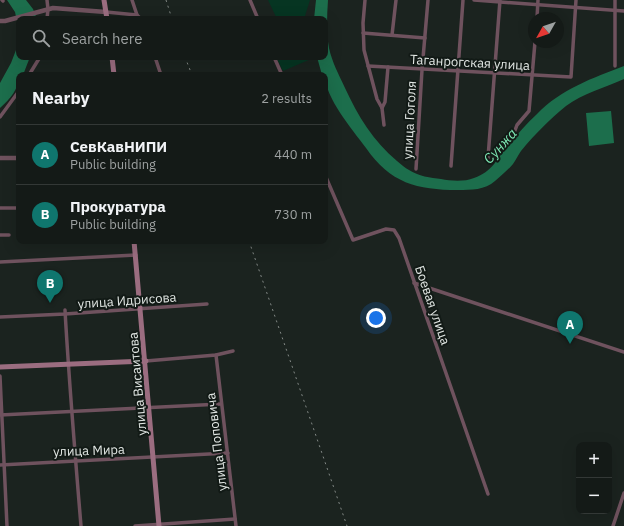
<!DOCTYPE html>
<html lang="en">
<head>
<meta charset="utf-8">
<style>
  :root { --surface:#141a17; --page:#212724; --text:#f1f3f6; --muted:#9da1a1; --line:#333836; --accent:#0f766e }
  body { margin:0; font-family:"IBM Plex Sans",sans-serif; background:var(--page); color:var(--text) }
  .controls { position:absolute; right:12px; bottom:12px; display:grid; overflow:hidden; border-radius:8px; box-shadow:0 4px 16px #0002 }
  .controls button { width:36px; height:36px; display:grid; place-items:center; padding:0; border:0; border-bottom:1px solid var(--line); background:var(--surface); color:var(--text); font:20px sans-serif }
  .compass { position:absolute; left:528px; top:12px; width:36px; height:36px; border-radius:50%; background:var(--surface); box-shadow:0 4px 16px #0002; rotate:230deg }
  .you { position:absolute; left:376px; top:318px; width:14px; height:14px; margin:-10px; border:3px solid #fff; border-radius:50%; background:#1a73e8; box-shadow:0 0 0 6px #1a73e833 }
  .badge { display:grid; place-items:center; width:26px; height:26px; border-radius:50%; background:var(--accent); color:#fff; font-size:13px; font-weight:700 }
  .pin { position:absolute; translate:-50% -33px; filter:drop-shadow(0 1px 2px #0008) }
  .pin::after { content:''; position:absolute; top:21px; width:14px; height:12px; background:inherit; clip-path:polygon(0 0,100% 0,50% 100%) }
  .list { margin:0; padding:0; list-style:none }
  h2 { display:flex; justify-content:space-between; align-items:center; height:52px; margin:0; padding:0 16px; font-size:17px }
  h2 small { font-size:13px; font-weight:400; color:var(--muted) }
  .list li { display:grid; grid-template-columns:26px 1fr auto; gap:12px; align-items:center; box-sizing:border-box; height:60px; padding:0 16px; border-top:1px solid var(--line) }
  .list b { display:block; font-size:15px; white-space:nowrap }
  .list p { margin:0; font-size:13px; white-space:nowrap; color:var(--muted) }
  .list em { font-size:13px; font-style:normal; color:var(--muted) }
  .icon { flex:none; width:22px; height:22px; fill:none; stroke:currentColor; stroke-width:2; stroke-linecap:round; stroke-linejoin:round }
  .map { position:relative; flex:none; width:624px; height:526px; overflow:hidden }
  .search { position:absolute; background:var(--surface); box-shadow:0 4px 16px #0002; left:16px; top:16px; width:312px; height:44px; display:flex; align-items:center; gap:10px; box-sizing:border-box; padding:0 14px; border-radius:8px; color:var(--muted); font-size:15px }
  .panel { position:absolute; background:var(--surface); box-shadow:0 4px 16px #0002; left:16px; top:72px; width:312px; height:172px; border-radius:8px }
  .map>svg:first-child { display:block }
</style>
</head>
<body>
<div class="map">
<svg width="624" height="526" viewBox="0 0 624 526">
  <rect width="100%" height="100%" fill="#1b231f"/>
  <!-- green -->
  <g fill="#063522">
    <polygon points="268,0 310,0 305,16 299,19 277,19"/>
    <polygon points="276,57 311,57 311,59 283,71"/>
  </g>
  <!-- water -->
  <g fill="#1c6e4c">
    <polygon points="7,0 26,0 33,9 37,19 19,19 19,30 15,12"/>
    <path d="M316 0H328C327 16 326 32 329 48 332 62 339 75 345 88 358 116 373 141 397 161 401 164 405 168 409 170 418 176 431 178 441 179 451 181 464 182 474 178 493 171 495 161 507 147 516 136 526 124 537 114 561 89 593 78 624 66V79C606 87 582 94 566 106 550 119 534 135 521 151 518 155 516 160 513 164 508 170 501 176 495 181 485 190 471 190 458 190 417 190 390 183 366 148 352 129 325 98 325 75H322L317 57H325V19H314Z"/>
    <path d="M19 32V57H30L23 75H19C19 89 10 99 0 108V83L11 63 16 50Z"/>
    <polygon points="611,111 614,143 589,146 586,113"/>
  </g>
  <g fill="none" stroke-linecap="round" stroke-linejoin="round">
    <!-- minor -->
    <g stroke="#6f525e" stroke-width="3.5">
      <polyline points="2,0 3,1"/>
      <polyline points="132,0 137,15 141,19"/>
      <polyline points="250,0 258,19"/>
      <polyline points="365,0 363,23 364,50 377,99 382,108 384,125"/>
      <polyline points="474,0 624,11"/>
      <polyline points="615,0 615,66"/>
      <polyline points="106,12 137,15"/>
      <polyline points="537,18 538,0"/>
      <polyline points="47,19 48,9 47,0"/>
      <polyline points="363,33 425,38"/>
      <polyline points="392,35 396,0"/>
      <polyline points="155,57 161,75"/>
      <polyline points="274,57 282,75"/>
      <polyline points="368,66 571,77 576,0"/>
      <polyline points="29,75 40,57"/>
      <polyline points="382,108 385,102 388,67"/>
      <polyline points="0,117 19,91"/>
      <polyline points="514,133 517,125 529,111 535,42"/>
      <polyline points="488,158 500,0"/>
      <polyline points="451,166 463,0"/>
      <polyline points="416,169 422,70 428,0"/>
      <polyline points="325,175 353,240 386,229 394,230 399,238 488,494"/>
      <polyline points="0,208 19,208"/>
      <polyline points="0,235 9,235"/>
      <polyline points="0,262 136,255"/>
      <polyline points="414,283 624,352"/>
      <path d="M65 310C69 382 75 454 81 526"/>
      <polyline points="0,317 65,314 207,304"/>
      <polyline points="216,355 236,526"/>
      <polyline points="146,361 216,355 233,351"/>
      <polyline points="0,376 7,526"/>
      <polyline points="0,415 221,404"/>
      <polyline points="0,465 228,453"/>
      <polyline points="135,526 235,519"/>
      <polyline points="613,526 624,493"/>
    </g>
    <!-- tertiary -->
    <g stroke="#6f525e" stroke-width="4.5">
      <polyline points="0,21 5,21 53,8 106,12"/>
      <polyline points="0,158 19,158"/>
    </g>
    <!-- secondary -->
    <g stroke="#9b6d80" stroke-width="5">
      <polyline points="104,0 107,19"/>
      <polyline points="112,57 114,75"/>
      <polyline points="134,241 159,526"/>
      <polyline points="0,367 146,361"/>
    </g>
    <!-- rail -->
    <g stroke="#838986" stroke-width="1" stroke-dasharray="2 4" stroke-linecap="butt">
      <polyline points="166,0 172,19"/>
      <polyline points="185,57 192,75"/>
      <polyline points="249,241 347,526"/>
    </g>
  </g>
  <g text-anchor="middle" stroke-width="4" stroke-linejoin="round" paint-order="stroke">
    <!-- street labels -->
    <g font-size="13" fill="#e2e7e4" stroke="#121a16">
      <text transform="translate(470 62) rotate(3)" y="5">Таганрогская улица</text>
      <text transform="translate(409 120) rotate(-87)" y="5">улица Гоголя</text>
      <text transform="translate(127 300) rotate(-4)" y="5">улица Идрисова</text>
      <text transform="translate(433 305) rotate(71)" y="5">Боевая улица</text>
      <text transform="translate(137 384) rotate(-95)" y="5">улица Висаитова</text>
      <text transform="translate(216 442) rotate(-97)" y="5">улица Поповича</text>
      <text transform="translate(89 450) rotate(-2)" y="5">улица Мира</text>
    </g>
    <!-- water labels -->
    <g font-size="14" font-style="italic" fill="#7de8b4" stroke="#121a16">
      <text transform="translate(500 146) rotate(-48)" y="5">Сунжа</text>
    </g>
  </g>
</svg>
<div class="controls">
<button>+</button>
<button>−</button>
</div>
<svg class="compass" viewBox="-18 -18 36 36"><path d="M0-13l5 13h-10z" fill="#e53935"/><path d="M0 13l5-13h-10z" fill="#9da1a1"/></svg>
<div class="you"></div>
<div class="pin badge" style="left:570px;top:344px">A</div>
<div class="pin badge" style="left:50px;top:303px">B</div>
<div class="search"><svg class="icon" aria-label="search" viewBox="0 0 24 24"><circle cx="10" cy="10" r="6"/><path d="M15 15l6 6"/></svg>Search here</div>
<section class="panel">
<h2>Nearby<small>2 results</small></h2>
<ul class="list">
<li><span class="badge">A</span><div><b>СевКавНИПИ</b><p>Public building</p></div><em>440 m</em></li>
<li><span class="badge">B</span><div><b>Прокуратура</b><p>Public building</p></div><em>730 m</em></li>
</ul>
</section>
</div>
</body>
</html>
